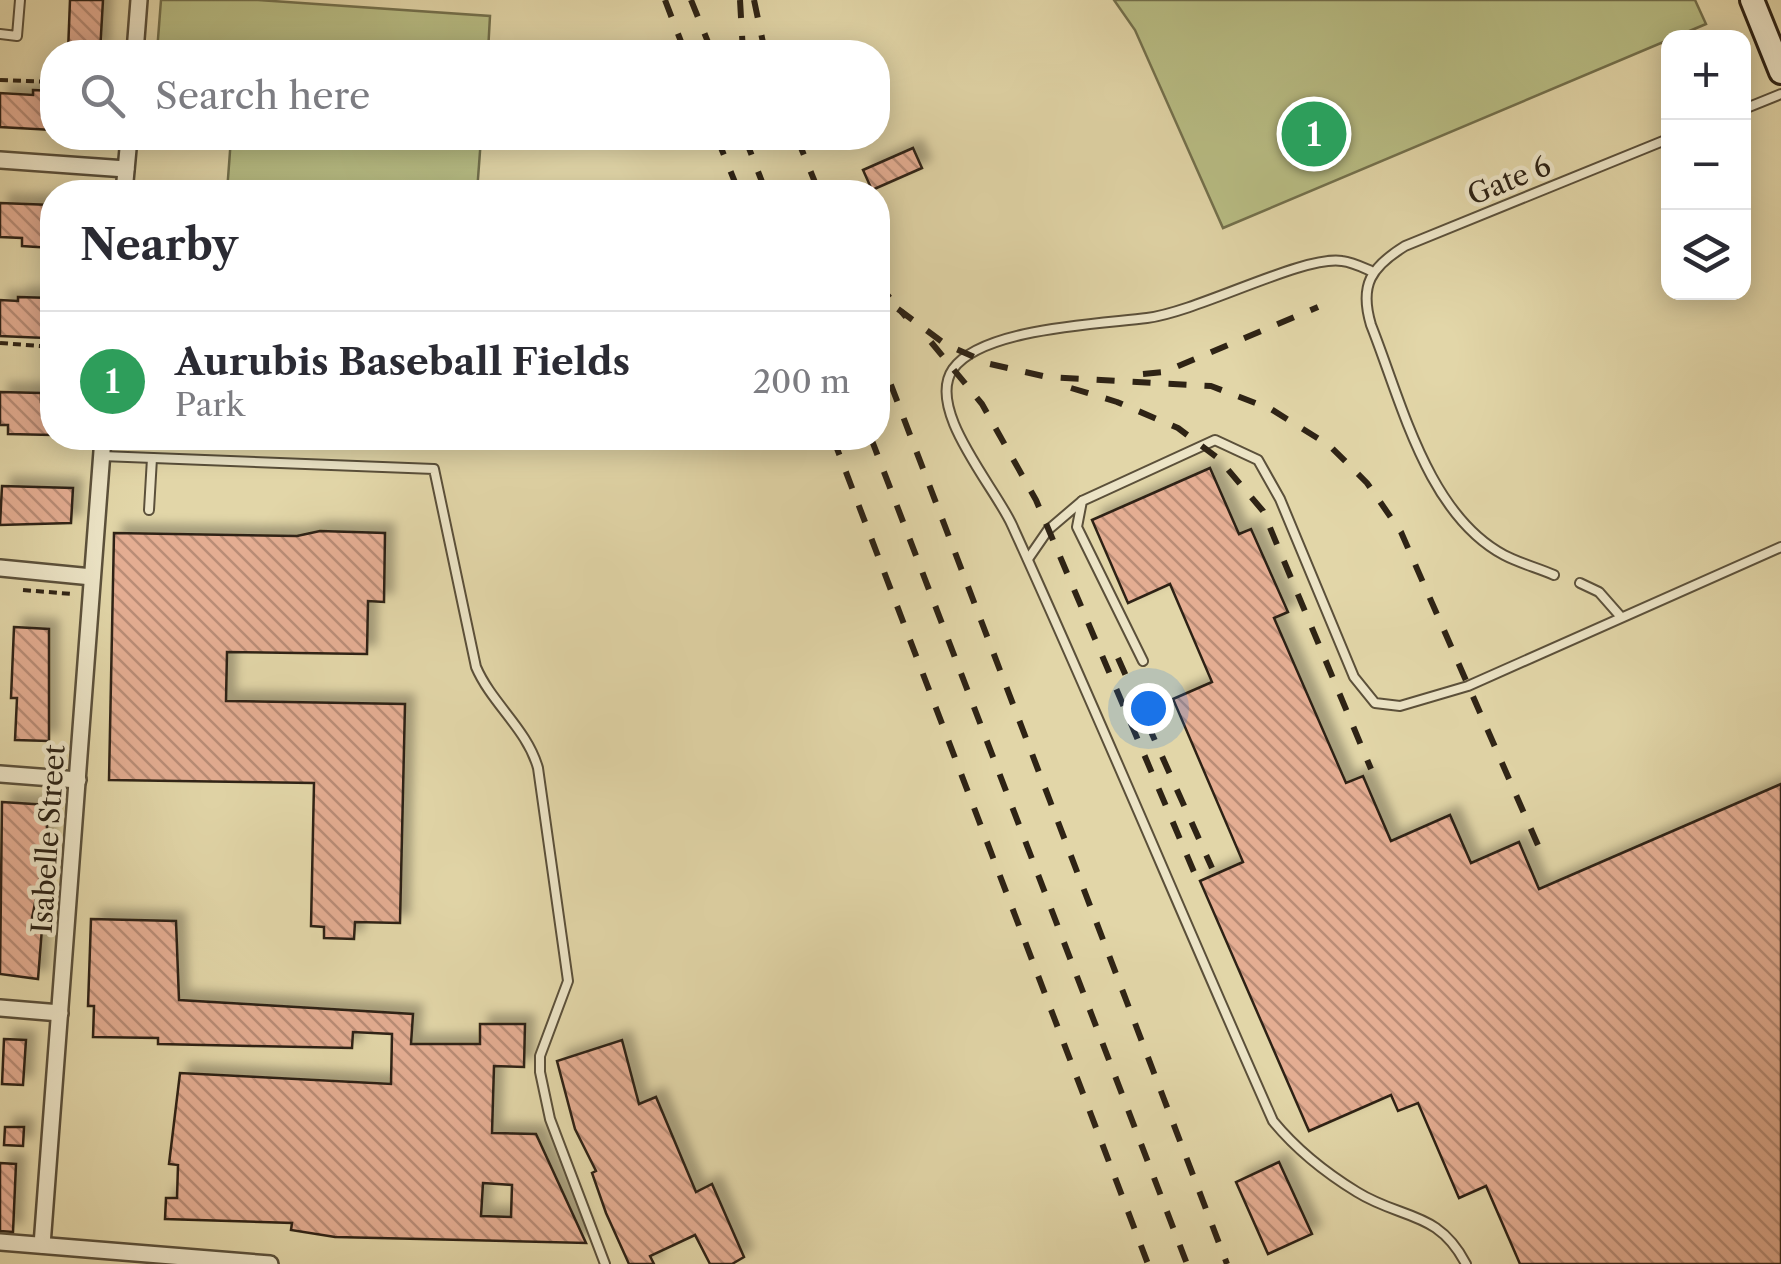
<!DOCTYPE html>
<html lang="en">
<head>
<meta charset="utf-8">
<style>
  :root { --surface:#fff; --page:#f2f2f3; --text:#2b2b33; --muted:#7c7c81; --line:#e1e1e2; --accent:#111827 }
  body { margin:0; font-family:"Libre Caslon Text",serif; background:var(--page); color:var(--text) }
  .controls { position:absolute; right:30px; top:30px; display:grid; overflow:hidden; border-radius:20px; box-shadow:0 5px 25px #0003 }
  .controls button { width:90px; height:90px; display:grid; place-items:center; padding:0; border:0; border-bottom:2px solid var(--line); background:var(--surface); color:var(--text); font:50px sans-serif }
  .you { position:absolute; left:1148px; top:708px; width:35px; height:35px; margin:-25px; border:8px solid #fff; border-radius:50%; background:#1a73e8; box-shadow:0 0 0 15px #1a73e833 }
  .badge { display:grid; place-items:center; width:65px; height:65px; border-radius:50%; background:var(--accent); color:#fff; font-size:32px; font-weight:700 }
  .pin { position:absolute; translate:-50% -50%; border:5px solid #fff; box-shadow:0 2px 10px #0006 }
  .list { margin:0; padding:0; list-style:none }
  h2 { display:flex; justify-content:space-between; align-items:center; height:130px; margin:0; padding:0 40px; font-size:42px }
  h2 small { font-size:32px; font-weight:400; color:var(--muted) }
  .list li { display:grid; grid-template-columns:65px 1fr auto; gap:30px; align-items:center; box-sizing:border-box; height:140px; padding:0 40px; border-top:2px solid var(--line) }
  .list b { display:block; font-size:38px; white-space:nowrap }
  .list p { margin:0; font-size:32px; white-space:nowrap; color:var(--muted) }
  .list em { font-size:32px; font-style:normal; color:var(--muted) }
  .icon { flex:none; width:55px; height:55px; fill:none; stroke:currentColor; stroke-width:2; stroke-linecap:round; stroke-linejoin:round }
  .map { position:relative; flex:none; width:1781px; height:1264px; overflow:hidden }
  .search { position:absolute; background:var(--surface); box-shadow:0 5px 25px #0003; left:40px; top:40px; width:850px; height:110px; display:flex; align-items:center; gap:25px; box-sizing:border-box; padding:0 35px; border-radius:40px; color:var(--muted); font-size:38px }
  .panel { position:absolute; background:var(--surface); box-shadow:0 5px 25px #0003; left:40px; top:180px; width:850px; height:270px; border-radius:40px }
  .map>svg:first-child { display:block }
</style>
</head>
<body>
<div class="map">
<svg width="1781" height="1264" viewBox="0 0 1781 1264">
  <defs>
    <pattern id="building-back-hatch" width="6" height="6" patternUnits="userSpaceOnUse" patternTransform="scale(2.5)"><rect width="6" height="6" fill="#e4ad92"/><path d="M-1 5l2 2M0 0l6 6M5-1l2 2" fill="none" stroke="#b98c76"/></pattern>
    <filter id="shadow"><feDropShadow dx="9" dy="-9" stdDeviation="5" flood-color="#0004"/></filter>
  </defs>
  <rect width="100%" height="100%" fill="#e2d6a8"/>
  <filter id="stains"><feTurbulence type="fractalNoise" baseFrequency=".002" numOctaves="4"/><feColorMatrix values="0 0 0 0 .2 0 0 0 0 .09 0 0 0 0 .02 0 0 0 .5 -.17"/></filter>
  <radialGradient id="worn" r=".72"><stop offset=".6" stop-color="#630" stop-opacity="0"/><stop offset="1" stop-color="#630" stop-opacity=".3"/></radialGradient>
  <!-- green -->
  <g fill="#b8bd84" stroke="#73704c" stroke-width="2.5">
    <polygon points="161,0 258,0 490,16 488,52 157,52"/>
    <polygon points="1114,0 1695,0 1706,24 1223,228 1135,30"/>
    <polygon points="231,138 481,138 477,192 227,192"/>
  </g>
  <!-- building -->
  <g fill="url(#building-back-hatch)" stroke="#2e2315" stroke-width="2.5" fill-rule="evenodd" filter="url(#shadow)">
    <polygon points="70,0 103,0 100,52 68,52"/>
    <polygon points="33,90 52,91 52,130 0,127 0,93 33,95"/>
    <polygon points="913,148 922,168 872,190 863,170"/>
    <polygon points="0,203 52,205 52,248 22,246 22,238 0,237"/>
    <polygon points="18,297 52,298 52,333 45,333 45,338 0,336 0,300 18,301"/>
    <polygon points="0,392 41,393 41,402 52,402 52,435 8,434 8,425 0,425"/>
    <polygon points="1210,468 1239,534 1251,529 1288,612 1274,618 1346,783 1363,776 1391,841 1450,815 1471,863 1519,842 1539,889 1781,784 1781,1264 1520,1264 1486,1186 1459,1198 1418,1103 1398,1111 1391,1095 1309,1131 1200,881 1243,862 1173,699 1212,682 1170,584 1128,603 1092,520"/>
    <polygon points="2,486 73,488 71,523 0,525"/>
    <polygon points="320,531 385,533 384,602 368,601 367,654 227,652 226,701 405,704 400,923 355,922 354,939 324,938 324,927 311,926 314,783 109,780 114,533 297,536"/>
    <polygon points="14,627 49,629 49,741 15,740 17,698 11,698"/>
    <polygon points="2,802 48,805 46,849 30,928 42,928 38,979 0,974"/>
    <path d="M91 919 176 921 179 1000 413 1014 411 1044H480V1024H525L524 1067 494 1066 492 1133 536 1134 586 1243 335 1237 291 1230 292 1223 165 1219 166 1198H177L178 1165 169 1164 180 1073 391 1084 392 1034 353 1032 352 1048 158 1044V1038L93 1037 94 1006H88ZM483 1183 512 1185 511 1217 481 1216Z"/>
    <polygon points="4,1039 26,1040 23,1085 2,1084"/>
    <polygon points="622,1040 639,1104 656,1097 696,1192 712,1184 744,1257 732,1264 710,1264 695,1235 650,1256 654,1264 629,1264 606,1213 592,1173 596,1171 575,1129 557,1061"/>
    <polygon points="5,1127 24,1127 23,1146 4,1145"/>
    <polygon points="1279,1162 1312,1234 1268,1254 1236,1182"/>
    <polygon points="0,1163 16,1164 13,1232 0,1231"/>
  </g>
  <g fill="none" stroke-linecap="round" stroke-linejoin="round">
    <!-- lane casing -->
    <g stroke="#5b503a" stroke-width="12">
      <g id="lane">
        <polyline points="0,34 17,36 20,0"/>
        <polyline points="1744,109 1781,94"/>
        <path d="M1371 271C1362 267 1352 262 1342 261 1303 255 1200 311 1147 318 1100 324 982 328 953 369 925 409 995 487 1012 525 1102 722 1185 923 1273 1121 1296 1149 1326 1173 1357 1192 1402 1220 1438 1210 1466 1264"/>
        <path d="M102 456 434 469 476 667C492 704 527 729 538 768L568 981 540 1056V1072L550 1119 605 1264"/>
        <polyline points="149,510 152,458"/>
        <polyline points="1028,559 1048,530 1082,501"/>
        <path d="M1554 575C1538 568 1519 563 1504 555 1427 514 1401 400 1371 325 1359 285 1371 267 1405 246L1668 139"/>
        <polyline points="1580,583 1599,592 1621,617"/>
        <polyline points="1143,661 1077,527 1082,501 1215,440 1258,460 1280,499 1354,677 1375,703 1400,706 1468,686 1781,547"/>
      </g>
    </g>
    <!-- street casing -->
    <g stroke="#5b503a" stroke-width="20">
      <g id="street">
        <polyline points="135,52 139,0"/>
        <polyline points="0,160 126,169"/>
        <polyline points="124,192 129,138"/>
        <polyline points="0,568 92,577"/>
        <polyline points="0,774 78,780"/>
        <polyline points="0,1008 60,1013"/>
        <polyline points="0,1242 270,1264"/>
        <polyline points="42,1245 103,438"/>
      </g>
    </g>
    <!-- secondary casing -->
    <g stroke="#2e2315" stroke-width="28">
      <polyline id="secondary" points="1752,0 1781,72"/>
    </g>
    <!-- path -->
    <g stroke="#2e2315" stroke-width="4" stroke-dasharray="8 5" stroke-linecap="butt">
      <polyline points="0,80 52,82"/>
      <polyline points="0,343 52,347"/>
      <polyline points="23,590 72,594"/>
    </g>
    <!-- lane -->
    <use href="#lane" stroke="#ece4c6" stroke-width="8"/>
    <!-- street -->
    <use href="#street" stroke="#ece4c6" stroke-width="15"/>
    <!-- secondary -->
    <use href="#secondary" stroke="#ece4c6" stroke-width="22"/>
    <!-- rail -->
    <g stroke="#2e2315" stroke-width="6" stroke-dasharray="18 18" stroke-linecap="butt">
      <polyline points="665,0 685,52"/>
      <polyline points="691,0 712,52"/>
      <polyline points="740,0 743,52"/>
      <polyline points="754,0 765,52"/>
      <polyline points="717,138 739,192"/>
      <polyline points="745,138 766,192"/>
      <polyline points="797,138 819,192"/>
      <polyline points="878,284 906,317"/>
      <polyline points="898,309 945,344 990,364 1047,377 1211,386 1271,409 1330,446 1367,483 1401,532 1541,852"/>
      <polyline points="931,342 982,404 1036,500 1194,872"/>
      <polyline points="878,351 1227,1264"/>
      <polyline points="1143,374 1164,372 1318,307"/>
      <polyline points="1071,388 1117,402 1178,428 1219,459 1263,511 1371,769"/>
      <polyline points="833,438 1148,1264"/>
      <polyline points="871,438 1187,1264"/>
      <polyline points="1118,658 1212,868"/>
    </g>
  </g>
  <g text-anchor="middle" stroke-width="9" stroke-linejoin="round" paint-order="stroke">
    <!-- street labels -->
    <g font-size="28" fill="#2e2315" stroke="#ece4c6">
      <text transform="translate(1509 180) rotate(-22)" y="10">Gate 6</text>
      <text transform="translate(48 839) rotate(-86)" y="10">Isabelle Street</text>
    </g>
  </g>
  <rect width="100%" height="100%" filter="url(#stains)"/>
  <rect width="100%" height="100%" fill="url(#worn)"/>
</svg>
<div class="controls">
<button>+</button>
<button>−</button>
<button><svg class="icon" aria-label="layers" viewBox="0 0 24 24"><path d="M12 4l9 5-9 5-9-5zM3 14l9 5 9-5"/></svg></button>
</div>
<div class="you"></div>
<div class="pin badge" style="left:1314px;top:134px;background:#2e9e5b">1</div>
<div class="search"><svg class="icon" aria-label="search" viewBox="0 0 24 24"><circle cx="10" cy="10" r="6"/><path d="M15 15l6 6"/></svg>Search here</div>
<section class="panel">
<h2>Nearby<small></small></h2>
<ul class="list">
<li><span class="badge" style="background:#2e9e5b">1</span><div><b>Aurubis Baseball Fields</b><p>Park</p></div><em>200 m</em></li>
</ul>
</section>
</div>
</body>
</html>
